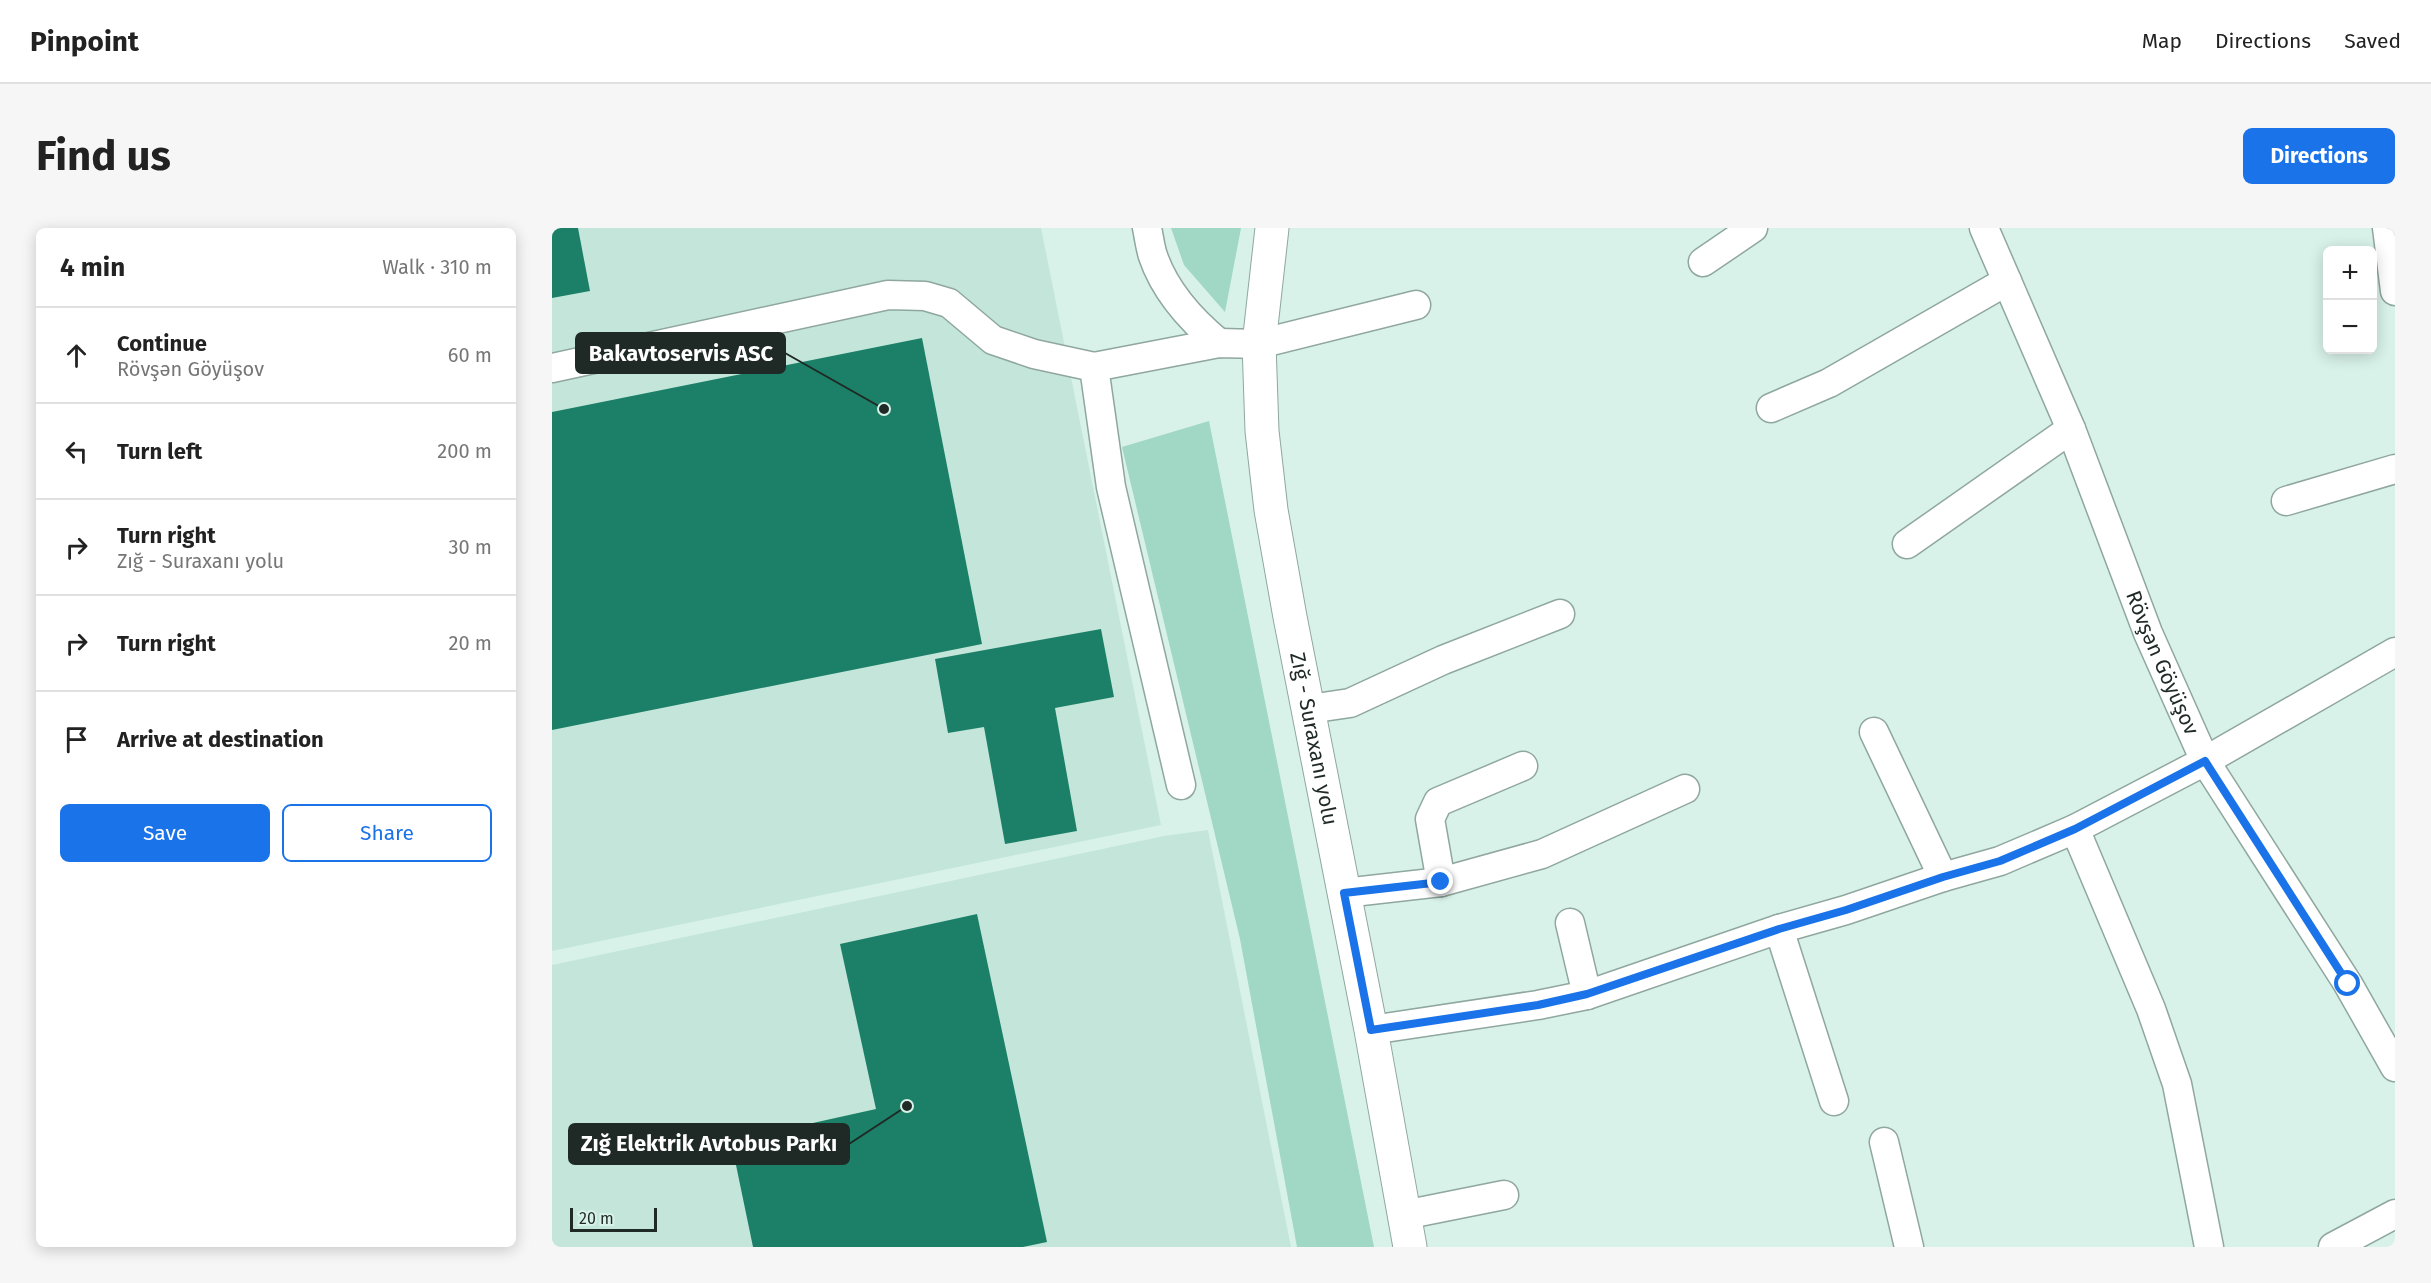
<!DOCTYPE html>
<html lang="en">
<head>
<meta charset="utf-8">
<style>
  :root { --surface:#fff; --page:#f6f6f6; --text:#222; --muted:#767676; --line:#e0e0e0; --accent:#1a73e8 }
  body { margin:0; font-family:"Fira Sans",sans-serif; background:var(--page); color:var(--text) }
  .controls { position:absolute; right:18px; top:18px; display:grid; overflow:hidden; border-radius:9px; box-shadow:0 3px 15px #0003 }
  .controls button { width:54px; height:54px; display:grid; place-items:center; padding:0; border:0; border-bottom:2px solid var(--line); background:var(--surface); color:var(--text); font:30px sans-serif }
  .scale { position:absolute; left:18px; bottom:15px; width:87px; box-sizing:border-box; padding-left:6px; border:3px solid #1f2926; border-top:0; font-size:16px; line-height:21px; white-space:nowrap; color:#1f2926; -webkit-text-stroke:4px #d8f2e9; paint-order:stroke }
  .stop { position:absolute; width:18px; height:18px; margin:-14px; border:4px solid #1a73e8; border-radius:50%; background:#fff }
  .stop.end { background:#1a73e8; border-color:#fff; box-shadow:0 2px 6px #0008 }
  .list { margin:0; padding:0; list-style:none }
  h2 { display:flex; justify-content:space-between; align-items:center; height:78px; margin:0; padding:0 24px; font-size:26px }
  h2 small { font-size:20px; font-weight:400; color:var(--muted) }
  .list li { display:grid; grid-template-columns:39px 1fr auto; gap:18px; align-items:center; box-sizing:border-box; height:96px; padding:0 24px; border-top:2px solid var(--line) }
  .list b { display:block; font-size:22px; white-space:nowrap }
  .list p { margin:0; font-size:20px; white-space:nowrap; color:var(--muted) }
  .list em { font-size:20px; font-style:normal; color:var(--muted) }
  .actions { display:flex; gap:12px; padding:18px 24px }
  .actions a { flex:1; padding:14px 0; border:2px solid var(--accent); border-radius:9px; text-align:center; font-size:21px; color:var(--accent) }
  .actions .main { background:var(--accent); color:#fff }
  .icon { flex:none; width:33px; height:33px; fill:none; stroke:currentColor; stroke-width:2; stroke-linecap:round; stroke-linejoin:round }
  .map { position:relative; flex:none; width:1843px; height:1019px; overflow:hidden; border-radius:9px }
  header { display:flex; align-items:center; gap:36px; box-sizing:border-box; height:84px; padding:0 30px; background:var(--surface); border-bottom:2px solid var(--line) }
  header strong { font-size:28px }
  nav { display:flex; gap:33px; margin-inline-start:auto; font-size:21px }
  .intro { display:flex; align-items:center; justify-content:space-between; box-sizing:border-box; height:144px; padding:0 36px }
  h1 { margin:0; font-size:42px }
  .button { padding:15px 27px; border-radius:9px; background:var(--accent); color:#fff; font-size:21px; font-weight:700 }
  main { display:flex; gap:36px; padding:0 36px }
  aside { flex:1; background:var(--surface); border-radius:9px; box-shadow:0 3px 15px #0003 }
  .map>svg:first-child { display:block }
</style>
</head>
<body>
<header>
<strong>Pinpoint</strong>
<nav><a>Map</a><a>Directions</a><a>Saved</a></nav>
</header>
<div class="intro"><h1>Find us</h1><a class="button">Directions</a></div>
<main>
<aside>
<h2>4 min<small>Walk · 310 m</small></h2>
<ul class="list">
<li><svg class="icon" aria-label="ahead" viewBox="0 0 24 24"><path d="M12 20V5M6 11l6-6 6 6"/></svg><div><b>Continue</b><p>Rövşən Göyüşov</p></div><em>60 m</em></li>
<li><svg class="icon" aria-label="left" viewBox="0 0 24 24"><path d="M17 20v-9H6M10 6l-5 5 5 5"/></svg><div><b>Turn left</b></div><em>200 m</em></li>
<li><svg class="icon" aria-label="right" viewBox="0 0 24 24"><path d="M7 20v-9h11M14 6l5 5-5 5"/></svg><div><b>Turn right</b><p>Zığ - Suraxanı yolu</p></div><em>30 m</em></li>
<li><svg class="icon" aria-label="right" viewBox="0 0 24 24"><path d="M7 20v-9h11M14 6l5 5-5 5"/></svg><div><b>Turn right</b></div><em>20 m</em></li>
<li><svg class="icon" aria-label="arrive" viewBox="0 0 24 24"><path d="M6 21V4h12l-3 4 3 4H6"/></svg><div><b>Arrive at destination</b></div></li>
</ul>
<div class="actions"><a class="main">Save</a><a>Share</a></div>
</aside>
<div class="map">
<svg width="1843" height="1019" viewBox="0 0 1843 1019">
  <rect width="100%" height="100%" fill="#d8f2e9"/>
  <!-- built -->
  <g fill="#c4e6da">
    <polygon points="0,0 489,0 609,597 0,723"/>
    <polygon points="656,602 739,1019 0,1019 0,737 612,608"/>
  </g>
  <!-- green -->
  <g fill="#a0d7c5">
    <polygon points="619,0 689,0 673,84 632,37"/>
    <polygon points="657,193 822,1019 745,1019 688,711 570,219"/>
  </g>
  <!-- building -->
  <g fill="#1c8068">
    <polygon points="0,0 26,0 38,63 0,70"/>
    <polygon points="370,110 430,416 0,502 0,184"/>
    <polygon points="549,401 562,469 503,480 525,603 453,616 432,499 396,505 383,431"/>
    <polygon points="425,686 495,1014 471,1019 201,1019 179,913 324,881 288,716"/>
  </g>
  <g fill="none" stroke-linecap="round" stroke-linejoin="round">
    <!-- minor casing -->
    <g stroke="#8fa79e" stroke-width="31">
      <g id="minor">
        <path d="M595 0C597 9 598 19 601 28 613 63 639 92 667 115"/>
        <path id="s1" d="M1432 0 1519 201 1596 405 1653 533 1796 756 1843 839"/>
        <polyline points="1835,0 1843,63"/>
        <polyline points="1151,34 1201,0"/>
        <polyline points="0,140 336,67 373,68 397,75 441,112 482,126 542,139"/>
        <polyline points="1219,180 1277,155 1455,53"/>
        <polyline points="1734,273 1843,241"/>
        <polyline points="1355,316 1519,201"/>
        <polyline points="757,481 798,475 891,432 1008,386"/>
        <polyline points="1322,504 1391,649"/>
        <polyline points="629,557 559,259 542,139 667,115 707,116 864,77"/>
        <polyline points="1523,601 1599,781 1625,856 1657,1019"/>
        <polyline points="889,654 878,591 886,574 971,538"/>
        <polyline points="792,665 889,654 990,626 1133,561"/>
        <polyline points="1018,695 1035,767"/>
        <polyline points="1227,701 1282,873"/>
        <polyline points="819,802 986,777 1035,767 1227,701 1294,682 1391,649 1448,633 1523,601 1653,533 1843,424"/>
        <polyline points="1332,914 1357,1019"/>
        <polyline points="852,987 952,967"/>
        <polyline points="1781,1019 1843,986"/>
      </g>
    </g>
    <!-- major casing -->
    <g stroke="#8fa79e" stroke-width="35">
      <g id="major">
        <path id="s2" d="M720 0 707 116 710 203 719 282 738 389 819 802 858 1019"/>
      </g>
    </g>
    <!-- minor -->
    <use href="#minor" stroke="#fff" stroke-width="28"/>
    <!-- major -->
    <use href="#major" stroke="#fff" stroke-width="33"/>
  </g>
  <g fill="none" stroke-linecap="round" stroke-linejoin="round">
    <!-- route -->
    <polyline stroke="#1a73e8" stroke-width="8" points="889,654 792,665 819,802 986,777 1035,766 1227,701 1294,682 1391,649 1448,633 1523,601 1653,533 1796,756"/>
  </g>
  <g text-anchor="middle" stroke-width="5" stroke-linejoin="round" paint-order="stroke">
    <!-- street labels -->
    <g font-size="21" fill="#1f2926" stroke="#d8f2e9">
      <text dy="7" stroke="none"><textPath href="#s1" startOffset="470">Rövşən Göyüşov</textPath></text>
      <text dy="7" stroke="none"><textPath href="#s2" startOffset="516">Zığ - Suraxanı yolu</textPath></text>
    </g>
  </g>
  <!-- callouts -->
  <path fill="none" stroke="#1f2926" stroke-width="2" d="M332 181L233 125M355 878L297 916"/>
  <g fill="#1f2926" stroke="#d8f2e9" stroke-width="2">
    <circle cx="332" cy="181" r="6"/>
    <circle cx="355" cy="878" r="6"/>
  </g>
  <g fill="#1f2926" stroke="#1f2926" stroke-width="2">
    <rect x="24" y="105" width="209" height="40" rx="6"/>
    <rect x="17" y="896" width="280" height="40" rx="6"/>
  </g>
  <g font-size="22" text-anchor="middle" font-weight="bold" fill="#fff">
    <text x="129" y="133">Bakavtoservis ASC</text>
    <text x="157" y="923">Zığ Elektrik Avtobus Parkı</text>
  </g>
</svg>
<div class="controls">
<button>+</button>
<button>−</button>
</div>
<div class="scale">20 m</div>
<div class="stop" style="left:1796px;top:756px"></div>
<div class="stop end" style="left:889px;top:654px"></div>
</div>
</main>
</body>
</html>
